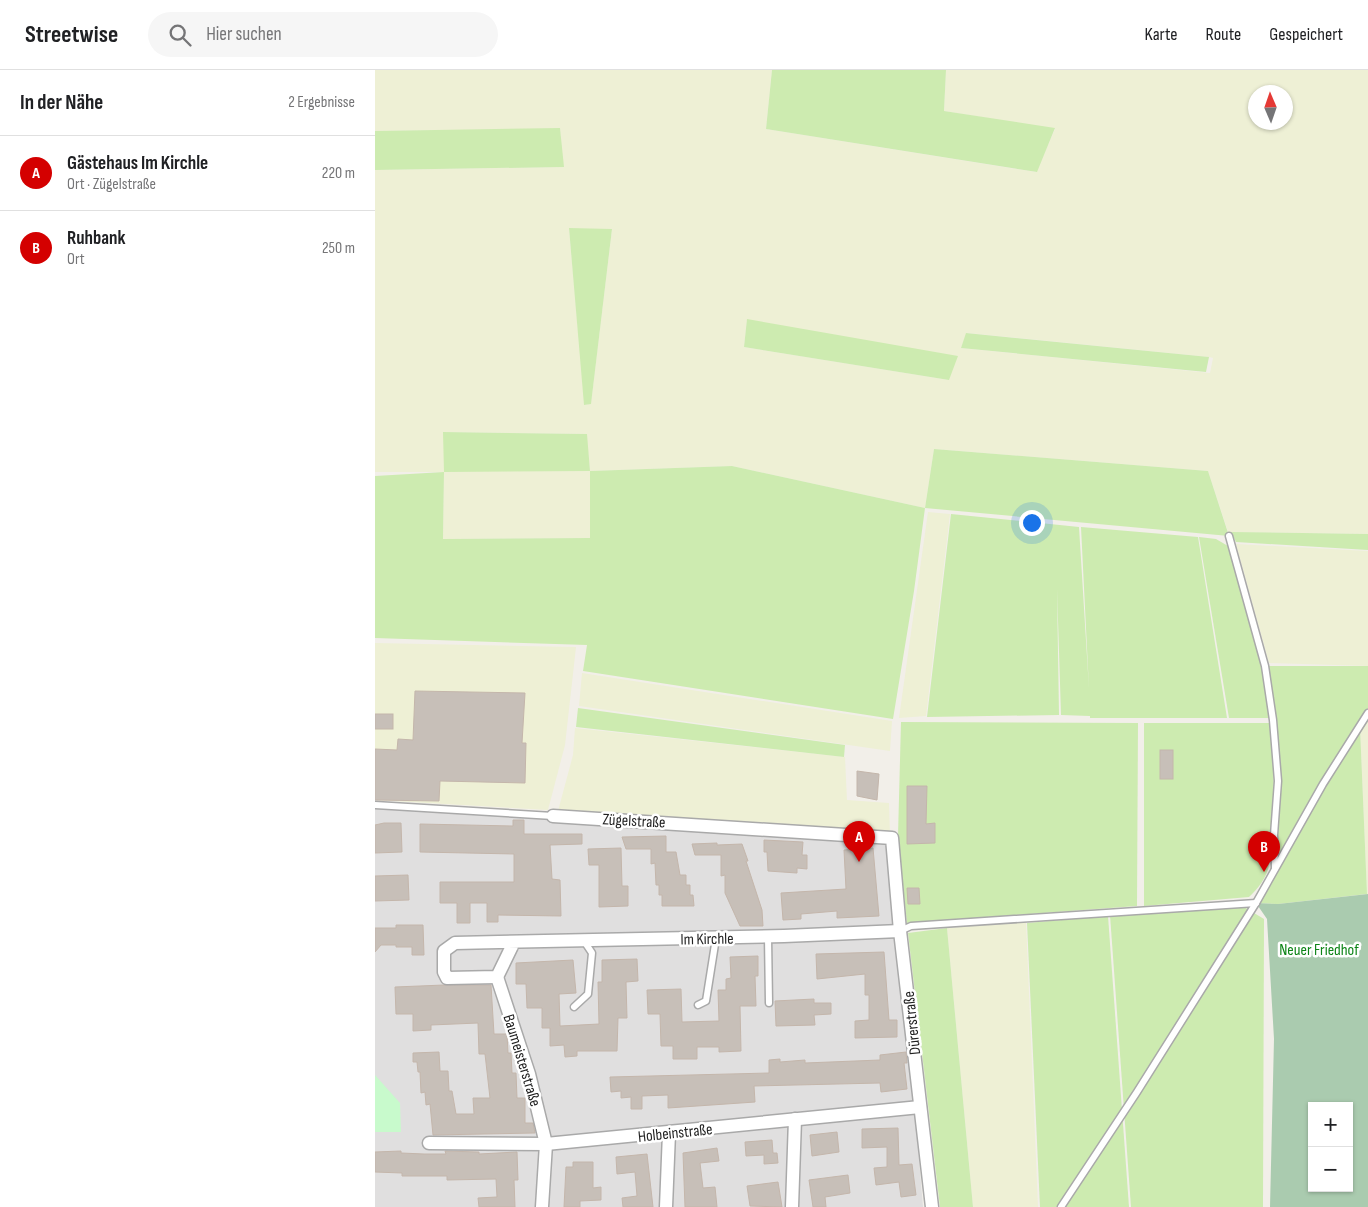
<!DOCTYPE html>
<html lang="de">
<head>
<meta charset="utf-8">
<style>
  :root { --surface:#fff; --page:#f6f6f6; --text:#202124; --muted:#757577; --line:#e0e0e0; --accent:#d40000 }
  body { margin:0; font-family:"Sofia Sans Condensed",sans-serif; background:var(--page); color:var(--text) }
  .controls { position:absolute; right:15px; bottom:15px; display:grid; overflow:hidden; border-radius:0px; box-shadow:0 1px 4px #0004 }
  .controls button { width:45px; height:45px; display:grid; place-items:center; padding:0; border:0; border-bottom:1px solid var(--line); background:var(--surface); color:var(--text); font:25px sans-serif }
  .compass { position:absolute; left:873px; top:15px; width:45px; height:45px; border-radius:50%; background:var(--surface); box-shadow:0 1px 4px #0004; rotate:358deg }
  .you { position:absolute; left:656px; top:452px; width:18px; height:18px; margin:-12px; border:4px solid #fff; border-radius:50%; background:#1a73e8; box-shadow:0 0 0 8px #1a73e833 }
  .badge { display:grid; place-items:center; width:32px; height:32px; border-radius:50%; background:var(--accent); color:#fff; font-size:16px; font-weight:700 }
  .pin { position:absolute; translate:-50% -41px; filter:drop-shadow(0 1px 2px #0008) }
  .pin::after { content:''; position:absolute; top:26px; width:18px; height:15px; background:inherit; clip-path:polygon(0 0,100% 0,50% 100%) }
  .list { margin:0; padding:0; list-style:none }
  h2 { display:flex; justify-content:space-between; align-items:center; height:65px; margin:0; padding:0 20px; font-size:21px }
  h2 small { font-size:16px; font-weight:400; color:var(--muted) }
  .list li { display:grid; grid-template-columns:32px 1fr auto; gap:15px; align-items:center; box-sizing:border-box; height:75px; padding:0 20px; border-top:1px solid var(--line) }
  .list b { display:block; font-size:19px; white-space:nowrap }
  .list p { margin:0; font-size:16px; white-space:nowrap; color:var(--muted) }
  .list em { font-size:16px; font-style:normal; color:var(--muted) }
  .icon { flex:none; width:28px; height:28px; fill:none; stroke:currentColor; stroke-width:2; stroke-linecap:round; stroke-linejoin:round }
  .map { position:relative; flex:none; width:993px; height:1137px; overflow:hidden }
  header { display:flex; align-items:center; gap:30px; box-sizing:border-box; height:70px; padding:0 25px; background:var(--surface); border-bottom:1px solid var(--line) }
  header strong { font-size:24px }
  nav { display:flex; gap:28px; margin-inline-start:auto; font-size:18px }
  .search { width:350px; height:45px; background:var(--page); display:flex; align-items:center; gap:12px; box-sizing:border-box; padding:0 18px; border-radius:28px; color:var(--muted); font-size:19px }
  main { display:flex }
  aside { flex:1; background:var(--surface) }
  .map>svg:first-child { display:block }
</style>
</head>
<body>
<header>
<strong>Streetwise</strong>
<div class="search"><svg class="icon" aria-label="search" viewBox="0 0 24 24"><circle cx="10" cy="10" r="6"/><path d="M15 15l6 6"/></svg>Hier suchen</div>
<nav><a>Karte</a><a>Route</a><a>Gespeichert</a></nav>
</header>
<main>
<aside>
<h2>In der Nähe<small>2 Ergebnisse</small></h2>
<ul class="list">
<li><span class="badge">A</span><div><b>Gästehaus Im Kirchle</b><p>Ort · Zügelstraße</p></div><em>220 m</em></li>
<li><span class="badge">B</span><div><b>Ruhbank</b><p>Ort</p></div><em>250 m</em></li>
</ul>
</aside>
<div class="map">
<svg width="993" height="1137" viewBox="0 0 993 1137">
  <rect width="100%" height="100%" fill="#f2efe9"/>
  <!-- residential -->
  <polygon fill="#e0dfdf" points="0,736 517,768 548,1137 0,1137"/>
  <!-- farmland -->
  <g fill="#eef0d5" fill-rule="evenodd">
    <path d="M0 0H397L391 59 661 102 680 59 569 41 571 0H993V464L853 462 833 401 559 379 550 438 357 396 215 401 216 468 68 469 69 402H0V100L188 97 185 59 0 61ZM881 22H911V52H881ZM194 159H237L216 333 210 335ZM372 250 574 310 369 277ZM592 263 834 287 838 288 835 303 586 278ZM69 362 211 364 215 400V401Z"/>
    <polygon points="553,442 575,444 551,646 524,648"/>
    <polygon points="861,474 993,481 993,596 894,593"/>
    <polygon points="0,573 201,577 190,675 173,740 0,730"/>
    <polygon points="207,603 517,651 515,681 204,636"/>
    <polygon points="993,643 993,824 992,824 985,656"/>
    <polygon points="200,658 470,687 472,730 514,733 515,766 183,741 198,685"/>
    <polygon points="651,852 663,1137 598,1137 572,858"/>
  </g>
  <!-- grass -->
  <g fill="#cdebb0" fill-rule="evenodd">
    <polygon points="397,0 571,0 569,41 680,58 662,102 391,59"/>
    <polygon points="185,58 189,97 0,100 0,61"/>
    <polygon points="194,158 237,159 216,334 209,335"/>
    <polygon points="372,249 583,286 574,310 369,277"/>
    <polygon points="591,263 834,287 831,302 586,278"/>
    <path d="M68 362 212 364 215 401 357 396 550 438 559 379 833 401 854 466 550 438 539 521 518 649 208 601 212 575 0 568V406L69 402ZM215 401V468L68 469 69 402Z"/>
    <polygon points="576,444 704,457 714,619 706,457 823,467 852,648 715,648 715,646 686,645 682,519 684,645 552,647"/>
    <polygon points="856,462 993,464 993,480 861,472"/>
    <polygon points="824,467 841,469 853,476 886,596 896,648 854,648"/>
    <polygon points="890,596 993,596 993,643 985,657 992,824 903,834 881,833 901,799 903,711"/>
    <polygon points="203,638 470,675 469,687 201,657"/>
    <polygon points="526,652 763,653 762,836 532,853 523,766"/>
    <path d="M769 653H895C899 698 902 750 894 795 892 807 883 819 874 827L769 836Z"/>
    <polygon points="869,837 889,849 888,1137 756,1137 735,845"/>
    <polygon points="733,846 754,1137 665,1137 652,853"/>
    <polygon points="572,858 598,1137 565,1137 533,863"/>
  </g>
  <!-- cemetery -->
  <path fill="#aacbaf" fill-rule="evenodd" d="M993 824V1137H895L899 969 892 849 881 833 903 834ZM937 1036H974V1118H937Z"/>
  <!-- park -->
  <polygon fill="#c8facc" points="0,1005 25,1033 26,1062 0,1062"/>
  <!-- building -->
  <g fill="#c7bfb8" stroke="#c4b6ab">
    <polygon points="40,621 150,623 147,673 151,673 150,713 65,711 64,731 0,730 0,679 22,680 23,669 38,670"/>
    <rect x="0" y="644" width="18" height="15"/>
    <rect x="785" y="680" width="13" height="29"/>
    <polygon points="482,701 504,704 502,730 482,726"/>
    <polygon points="532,716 552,716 551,754 560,753 560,773 532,774"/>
    <polygon points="138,750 149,750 149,764 207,764 207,774 175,775 177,809 185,810 186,846 123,845 123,852 112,852 112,833 95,833 95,853 82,853 82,833 65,833 65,812 139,812 139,784 45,782 45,754 138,756"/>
    <polygon points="9,753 26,753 27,782 0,783 0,755"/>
    <polygon points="291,766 291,782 301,782 305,805 311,805 311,815 315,815 315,825 318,825 319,836 287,836 287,825 284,825 284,815 281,815 280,793 276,794 276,779 251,779 247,767"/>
    <polygon points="389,770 428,772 427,785 432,785 432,799 422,798 422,803 393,801 392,782 389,782"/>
    <polygon points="342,773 342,775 367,774 373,791 371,791 387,840 388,856 365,856 350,823 350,805 346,806 346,785 320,785 317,774"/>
    <polygon points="246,778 247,816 253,816 253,836 224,837 224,795 214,795 213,779"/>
    <polygon points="498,778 504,846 462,848 462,841 426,844 426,849 408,850 406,823 471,819 469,780"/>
    <polygon points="33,805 34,830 0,831 0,806"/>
    <polygon points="532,818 544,818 545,834 533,834"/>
    <polygon points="21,855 48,855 49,885 37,885 37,877 21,877 21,875 6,875 0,882 0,858 21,858"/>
    <polygon points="509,882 514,950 522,950 522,967 480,968 480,951 494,950 494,925 490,925 490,904 442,909 441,884"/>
    <polygon points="383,886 383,906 380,906 381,936 365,936 366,981 344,982 344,977 322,977 322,989 298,989 298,976 286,976 285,944 273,944 272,920 306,919 307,952 344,951 343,920 351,920 351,909 356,908 355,887"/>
    <polygon points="262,889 263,911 251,912 252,948 243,948 242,981 202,981 202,986 190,987 189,975 175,976 175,958 167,958 167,938 152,938 151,914 141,914 141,893 198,890 201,923 184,924 185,956 224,954 223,912 227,912 227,890"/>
    <polygon points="69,915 116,915 119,964 132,964 133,983 136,983 137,1003 141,1003 142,1028 150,1028 150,1053 158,1053 160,1063 58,1065 55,1034 51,1035 50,1022 46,1023 45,1002 43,1002 42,992 38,992 38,983 64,982 65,1001 73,1001 74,1021 77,1021 81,1044 99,1044 98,1028 115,1028 110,984 104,984 103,953 56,955 56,960 38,961 38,944 21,944 20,917"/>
    <polygon points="439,929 439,933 456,933 456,944 439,945 440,955 401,956 400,931"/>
    <polygon points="531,982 532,993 529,993 532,1019 506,1022 505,1013 379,1016 380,1032 293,1038 293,1025 267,1026 267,1039 256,1039 256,1027 246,1028 246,1021 236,1022 235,1007 394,1003 394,990 405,989 405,992 430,990 430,993 505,990 505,985"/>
    <polygon points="523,1058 524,1095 537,1094 541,1125 526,1127 524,1112 501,1115 499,1098 512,1097 512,1077 487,1078 487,1059"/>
    <polygon points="462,1062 464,1082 437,1086 435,1065"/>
    <polygon points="397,1070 398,1083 402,1083 403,1093 389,1094 389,1085 371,1086 370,1072"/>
    <polygon points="342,1078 344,1091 325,1093 328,1118 340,1117 342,1137 310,1137 308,1083"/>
    <polygon points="26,1081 26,1083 49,1084 71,1084 70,1081 104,1082 104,1084 142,1082 143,1110 139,1110 140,1137 104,1137 103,1128 122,1127 121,1109 72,1110 72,1106 27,1106 27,1103 0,1102 0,1082"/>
    <polygon points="272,1084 278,1137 248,1137 247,1128 262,1126 260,1102 242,1104 241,1087"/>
    <polygon points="198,1092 218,1092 218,1118 226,1117 226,1130 205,1131 205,1137 189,1137 191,1097 198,1097"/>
    <polygon points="473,1105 475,1123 450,1127 451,1137 438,1137 434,1110"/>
    <polygon points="403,1112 407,1137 375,1136 372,1116"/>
  </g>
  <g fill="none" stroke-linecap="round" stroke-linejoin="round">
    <!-- lane casing -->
    <g stroke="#a9a9a9" stroke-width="9">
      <g id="lane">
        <polyline points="854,466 890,596 898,650 903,711 899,765 900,798"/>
        <polyline points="0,735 178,746"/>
        <polyline points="525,861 536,856 881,833"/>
        <polyline points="393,867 394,933"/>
        <polyline points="323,935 331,931 341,868"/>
        <polyline points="199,937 213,924 217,883 209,871"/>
        <polyline points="686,1137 762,1022 881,833 948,714 993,643"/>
      </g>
    </g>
    <!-- street casing -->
    <g stroke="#a9a9a9" stroke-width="15">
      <g id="street">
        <polyline points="178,746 517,768 525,861 557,1137"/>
        <polyline points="139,872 122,907 72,908 69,902 69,881 80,873 409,866 525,861"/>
        <polyline points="122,907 154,1004 171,1074 167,1137"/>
        <polyline points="54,1073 171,1074 545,1037"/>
        <polyline points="291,1137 294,1063"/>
        <polyline points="417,1137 420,1049"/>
      </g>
    </g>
    <!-- lane -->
    <use href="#lane" stroke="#fff" stroke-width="6"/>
    <!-- street -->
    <use href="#street" stroke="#fff" stroke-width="12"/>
  </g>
  <g text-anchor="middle" stroke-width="5" stroke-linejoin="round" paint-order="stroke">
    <!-- street labels -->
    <g font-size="16" fill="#222" stroke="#fff">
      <text transform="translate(259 750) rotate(3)" y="6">Zügelstraße</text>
      <text transform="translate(332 868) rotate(-1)" y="6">Im Kirchle</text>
      <text transform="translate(536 953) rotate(-96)" y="6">Dürerstraße</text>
      <text transform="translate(148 990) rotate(73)" y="6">Baumeisterstraße</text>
      <text transform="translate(300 1062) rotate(-6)" y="6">Holbeinstraße</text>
    </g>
    <!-- park labels -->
    <g font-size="16" fill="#0c8416" stroke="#fff">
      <text x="944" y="885">Neuer Friedhof</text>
    </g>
  </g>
</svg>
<div class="controls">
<button>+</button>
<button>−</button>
</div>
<svg class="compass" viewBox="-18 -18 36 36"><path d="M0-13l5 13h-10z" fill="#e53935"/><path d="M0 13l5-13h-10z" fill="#757577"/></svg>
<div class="you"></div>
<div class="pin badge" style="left:484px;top:792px">A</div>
<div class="pin badge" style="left:889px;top:802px">B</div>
</div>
</main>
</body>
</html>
